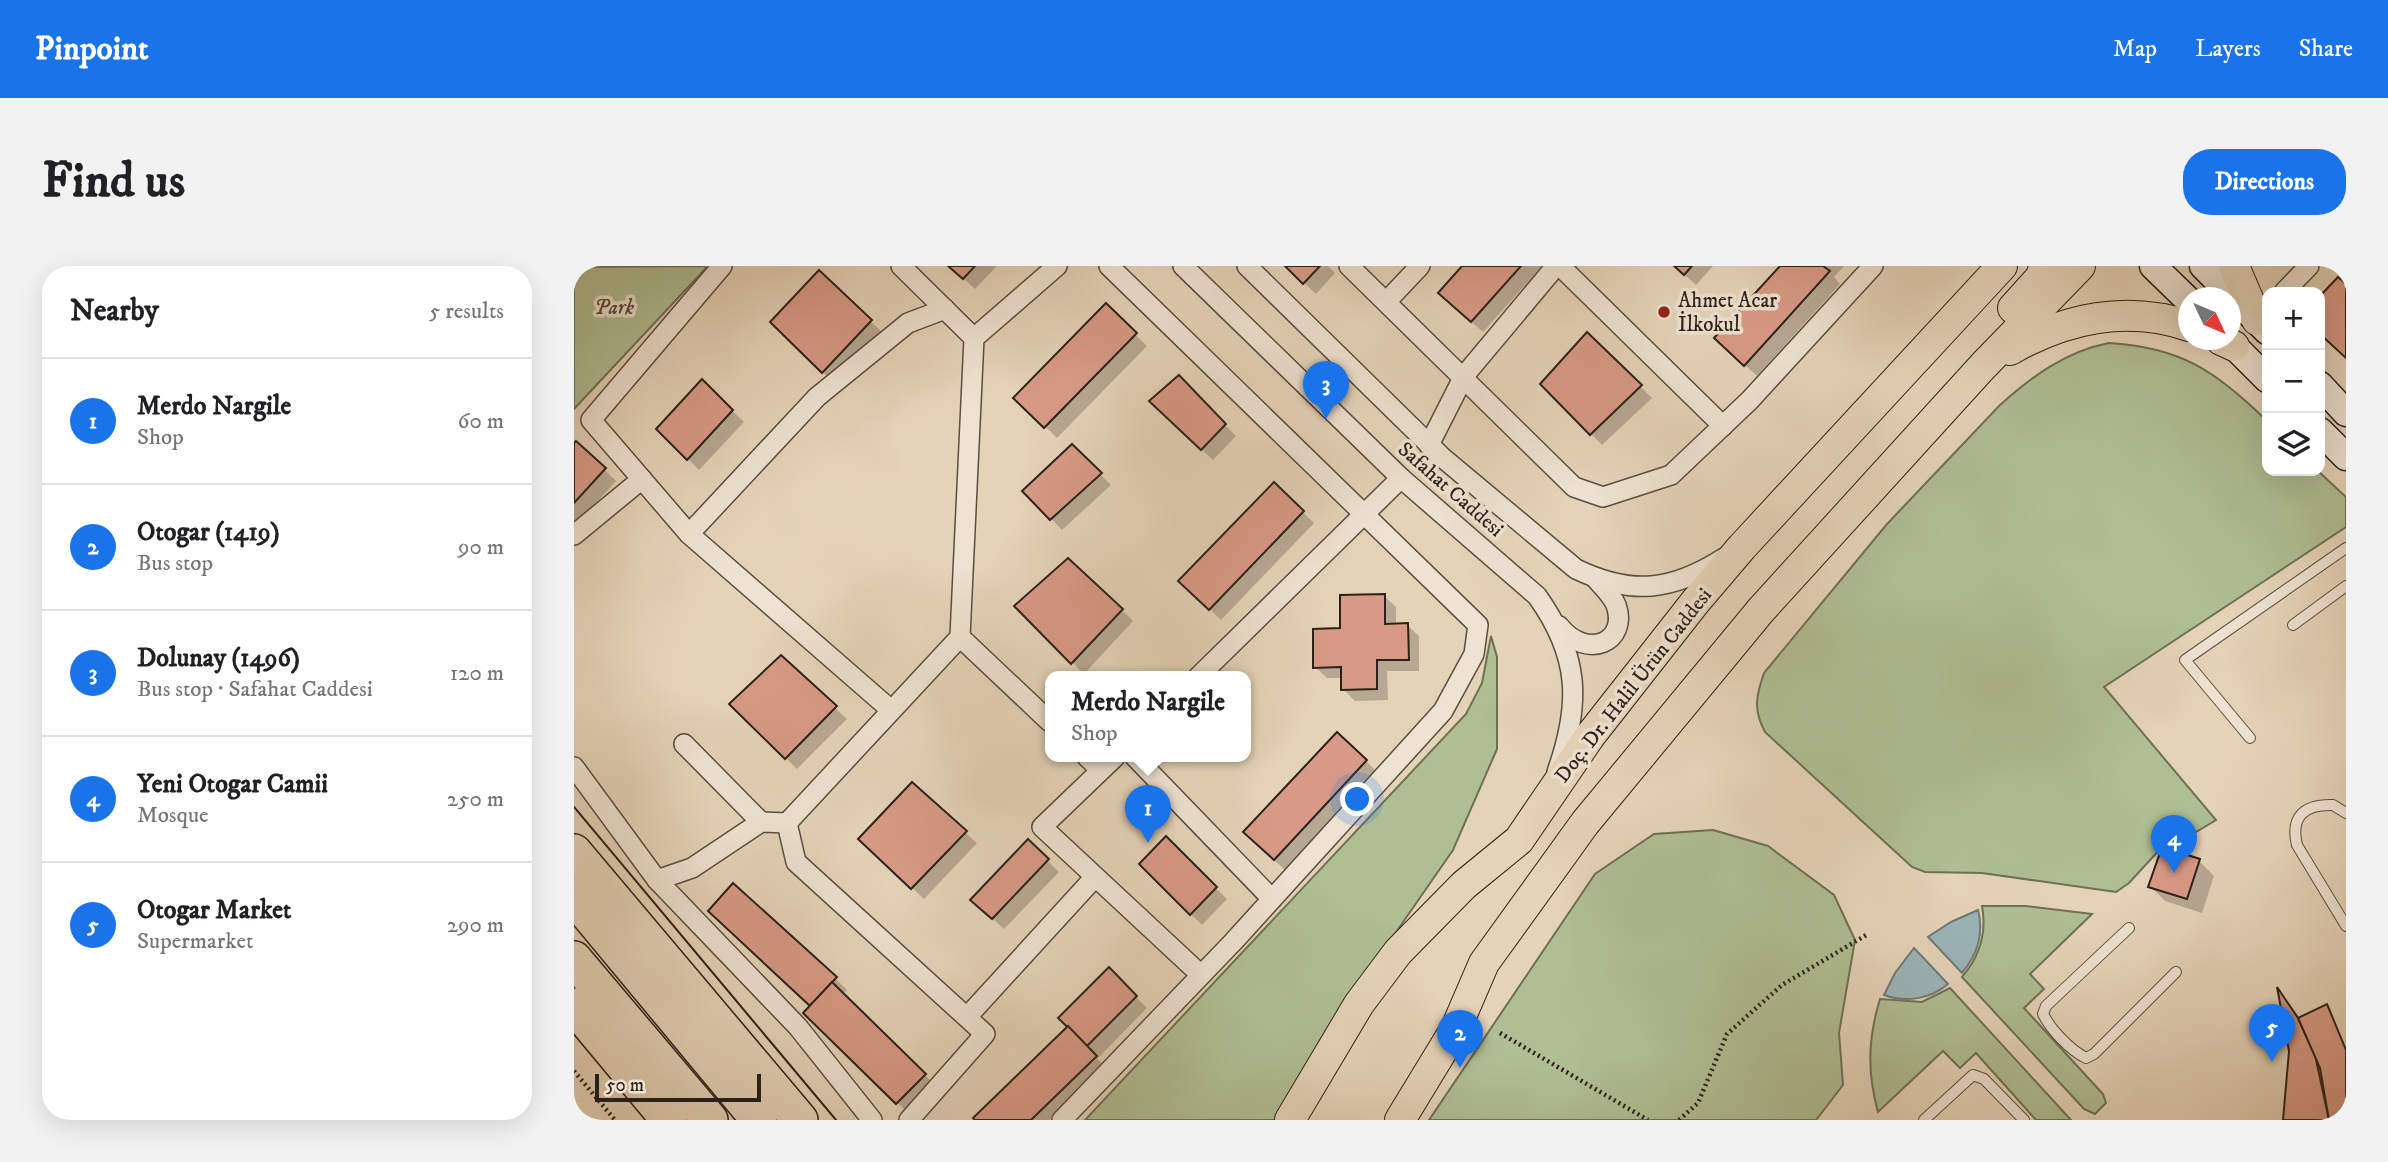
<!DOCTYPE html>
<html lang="en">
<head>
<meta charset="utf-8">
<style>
  :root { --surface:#fff; --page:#f2f2f2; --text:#202124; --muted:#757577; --line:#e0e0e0; --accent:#1a73e8 }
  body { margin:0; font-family:"IM FELL DW Pica",serif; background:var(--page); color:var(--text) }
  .controls { position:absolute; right:21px; top:21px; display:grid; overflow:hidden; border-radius:14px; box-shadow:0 7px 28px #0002 }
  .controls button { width:63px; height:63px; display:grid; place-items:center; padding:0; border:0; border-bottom:2px solid var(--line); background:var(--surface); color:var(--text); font:35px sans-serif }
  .compass { position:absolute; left:1604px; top:21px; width:63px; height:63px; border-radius:50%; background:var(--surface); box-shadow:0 7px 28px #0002; rotate:134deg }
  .scale { position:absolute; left:21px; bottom:18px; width:166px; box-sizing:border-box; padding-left:7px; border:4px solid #2c211a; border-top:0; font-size:19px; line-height:24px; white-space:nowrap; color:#2c211a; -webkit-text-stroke:5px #eee2d1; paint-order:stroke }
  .you { position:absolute; left:784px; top:534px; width:24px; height:24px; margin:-18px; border:5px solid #fff; border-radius:50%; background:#1a73e8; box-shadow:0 0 0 10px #1a73e833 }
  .badge { display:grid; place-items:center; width:46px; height:46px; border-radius:50%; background:var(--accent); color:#fff; font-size:23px; font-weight:700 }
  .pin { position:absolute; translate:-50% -58px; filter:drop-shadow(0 2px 4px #0008) }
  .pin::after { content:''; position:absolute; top:37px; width:24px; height:21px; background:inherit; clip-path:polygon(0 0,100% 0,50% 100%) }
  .popup { position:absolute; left:471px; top:405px; width:206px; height:91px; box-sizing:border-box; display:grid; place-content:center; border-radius:14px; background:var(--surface); filter:drop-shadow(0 2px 5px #0005); font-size:23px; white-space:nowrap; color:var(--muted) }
  .popup b { font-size:26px; color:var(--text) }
  .popup::after { content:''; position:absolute; left:50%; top:100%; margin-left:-14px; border:14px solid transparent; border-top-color:var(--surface) }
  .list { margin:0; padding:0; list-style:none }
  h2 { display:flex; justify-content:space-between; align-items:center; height:91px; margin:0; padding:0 28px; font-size:30px }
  h2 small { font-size:23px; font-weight:400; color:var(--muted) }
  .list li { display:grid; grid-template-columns:46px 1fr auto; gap:21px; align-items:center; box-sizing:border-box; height:126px; padding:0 28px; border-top:2px solid var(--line) }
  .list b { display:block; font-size:26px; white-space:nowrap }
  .list p { margin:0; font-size:23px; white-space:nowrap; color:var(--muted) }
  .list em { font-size:23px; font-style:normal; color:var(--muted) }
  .icon { flex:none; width:38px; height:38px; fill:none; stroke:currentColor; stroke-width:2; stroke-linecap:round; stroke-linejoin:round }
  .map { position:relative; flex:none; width:1772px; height:854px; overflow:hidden; border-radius:28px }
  header { display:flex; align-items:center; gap:42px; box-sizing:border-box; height:98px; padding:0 35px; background:var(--accent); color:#fff }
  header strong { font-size:33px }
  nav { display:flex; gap:38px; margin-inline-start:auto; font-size:24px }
  .intro { display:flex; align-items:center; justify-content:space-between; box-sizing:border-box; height:168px; padding:0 42px }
  h1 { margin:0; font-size:49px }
  .button { padding:18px 32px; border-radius:28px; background:var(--accent); color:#fff; font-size:24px; font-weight:700 }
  main { display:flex; gap:42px; padding:0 42px }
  aside { flex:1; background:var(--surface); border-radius:28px; box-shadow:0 7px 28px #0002 }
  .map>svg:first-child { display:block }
</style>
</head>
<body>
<header>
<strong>Pinpoint</strong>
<nav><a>Map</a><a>Layers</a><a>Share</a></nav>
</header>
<div class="intro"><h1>Find us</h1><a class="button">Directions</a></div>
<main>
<aside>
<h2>Nearby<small>5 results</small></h2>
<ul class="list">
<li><span class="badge">1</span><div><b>Merdo Nargile</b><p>Shop</p></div><em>60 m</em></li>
<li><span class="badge">2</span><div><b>Otogar (1419)</b><p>Bus stop</p></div><em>90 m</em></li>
<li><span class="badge">3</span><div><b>Dolunay (1496)</b><p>Bus stop · Safahat Caddesi</p></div><em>120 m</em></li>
<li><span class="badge">4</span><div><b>Yeni Otogar Camii</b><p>Mosque</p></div><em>250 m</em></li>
<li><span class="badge">5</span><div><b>Otogar Market</b><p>Supermarket</p></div><em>290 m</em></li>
</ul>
</aside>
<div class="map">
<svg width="1772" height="854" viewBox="0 0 1772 854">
  <rect width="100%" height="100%" fill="#e5d3b8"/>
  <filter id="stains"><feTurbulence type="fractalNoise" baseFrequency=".00286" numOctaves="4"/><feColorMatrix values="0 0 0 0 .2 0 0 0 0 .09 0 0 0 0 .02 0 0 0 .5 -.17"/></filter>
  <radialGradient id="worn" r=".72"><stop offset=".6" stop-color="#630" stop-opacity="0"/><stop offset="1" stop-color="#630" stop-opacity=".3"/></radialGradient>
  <!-- green -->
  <g fill="#afbe93" stroke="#6e7056" stroke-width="2">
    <polygon points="130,0 132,2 0,143 0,1"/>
    <path d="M1535 77C1607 81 1643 106 1693 155V205H1744L1772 231V261L1530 421 1642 554 1594 583 1588 581 1555 617 1542 626 1408 607 1351 606 1338 601 1325 589 1191 466C1179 444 1182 430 1190 407L1313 258 1426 139C1458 110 1493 85 1535 77Z"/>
    <polygon points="917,370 923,391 923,483 879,584 791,711 704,854 511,854 892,448 908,417"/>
    <polygon points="1139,564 1194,580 1260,629 1281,674 1265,767 1269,819 1242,854 855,854 1021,608 1080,568"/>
    <path d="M1408 640H1451L1518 648 1456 708 1470 723 1450 742 1529 828 1532 837 1521 848 1510 843 1388 711C1406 690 1413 667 1408 640Z"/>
    <path d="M1376 722 1497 854H1462L1402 787 1386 802 1369 785 1304 846C1293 807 1294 772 1306 733L1348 736Z"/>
  </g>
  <!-- water -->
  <g fill="#9bb5ba" stroke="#6f7a7a" stroke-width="2">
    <path d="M1404 644C1410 667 1403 689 1388 707L1354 671 1377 656Z"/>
    <path d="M1340 682 1374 718C1357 733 1331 737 1310 729L1321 707Z"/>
  </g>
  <!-- shadow -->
  <g fill="#0003">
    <polygon points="376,0 423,0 401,23"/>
    <polygon points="713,0 754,0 761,7 742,28"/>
    <polygon points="890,0 968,0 909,66 877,38"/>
    <polygon points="1101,0 1139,0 1122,19"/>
    <polygon points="1208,0 1270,0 1260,11 1266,18 1183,110 1153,83"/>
    <polygon points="245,7 309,67 260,117 198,56"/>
    <polygon points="532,40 573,80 483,172 442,132"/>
    <polygon points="1013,69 1078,132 1028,179 968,118"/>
    <polygon points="604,112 662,170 639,194 588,147"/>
    <polygon points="128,116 170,156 125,204 85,163"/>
    <polygon points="3,177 42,215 0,261 0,180"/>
    <polygon points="498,181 537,219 488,264 451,225"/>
    <polygon points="700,218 740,257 647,354 607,315"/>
    <polygon points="810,330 822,341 822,359 833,359 845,370 845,405 813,405 814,434 781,435 769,423 769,412 753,412 741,401 768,364"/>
    <polygon points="442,340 548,344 559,355 510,408"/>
    <polygon points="207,392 273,453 223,503 158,438"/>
    <polygon points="792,495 803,506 712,605 683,578"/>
    <polygon points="338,519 403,577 350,633 297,584"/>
    <polygon points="592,573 653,633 628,659 567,598"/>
    <polygon points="454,576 485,606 430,663 410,645"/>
    <polygon points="1625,595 1640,610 1628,647 1591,635 1576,620"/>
    <polygon points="159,619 262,713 273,724 268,729 362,820 335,848 232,747 238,740"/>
    <polygon points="535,704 573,742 523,793 533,802 480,854 404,854 495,761"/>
    <polygon points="1705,726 1727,753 1753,740 1756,744 1772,781 1772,854 1709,854 1716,784"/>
  </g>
  <!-- building -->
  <g fill="#d89a86" stroke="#2c211a" stroke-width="2">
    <polygon points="374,0 401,0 389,13"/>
    <polygon points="711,0 746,0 729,18"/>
    <polygon points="888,0 947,0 897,56 864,27"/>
    <polygon points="1100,0 1118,0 1110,9"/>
    <polygon points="1206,0 1249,0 1256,5 1170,100 1140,72"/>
    <polygon points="245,4 298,54 248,107 196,56"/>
    <polygon points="1764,11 1772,18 1772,92 1746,68 1746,30"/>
    <polygon points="532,37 563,67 470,162 439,132"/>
    <polygon points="1013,66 1068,119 1016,169 966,118"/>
    <polygon points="605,109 652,158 627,184 575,135"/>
    <polygon points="128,113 159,144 113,194 82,163"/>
    <polygon points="2,175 32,202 0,237 0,177"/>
    <polygon points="498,178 528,207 476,254 448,225"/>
    <polygon points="700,216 730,245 635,344 604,315"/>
    <polygon points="494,292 549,343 497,398 440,340"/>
    <polygon points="811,328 811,358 834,357 835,394 803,394 803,423 767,424 767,401 739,402 739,363 766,362 766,329"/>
    <polygon points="207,389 263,440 211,493 155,438"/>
    <polygon points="763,466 793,494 700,594 669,566"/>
    <polygon points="338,516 393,565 337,623 284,573"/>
    <polygon points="592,570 643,621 616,649 565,598"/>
    <polygon points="454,573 475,593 418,653 396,634"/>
    <polygon points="1588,581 1626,593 1613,633 1574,621"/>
    <polygon points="159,617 263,711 236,740 134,645"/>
    <polygon points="535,701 563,730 513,780 484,752"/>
    <polygon points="258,716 352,808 322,838 229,747"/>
    <polygon points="1703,721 1724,752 1741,789 1755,854 1709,854 1715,785"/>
    <polygon points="1753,738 1772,784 1772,854 1755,854 1746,802 1724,752"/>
    <polygon points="494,760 523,790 457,854 401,854 399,852"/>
  </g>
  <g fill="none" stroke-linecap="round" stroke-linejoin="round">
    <!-- lane casing -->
    <g stroke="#5a4e42" stroke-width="12">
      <g id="lane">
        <polyline points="1719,359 1772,320"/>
        <polyline points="1676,472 1611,394 1772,282"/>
        <path d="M1772 547 1759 539C1731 538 1716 550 1723 579L1772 660"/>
        <path d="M1555 662 1472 740 1469 748C1477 764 1496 784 1512 792L1520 788 1602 706"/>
        <polyline points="1350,854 1399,809 1410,813 1450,854"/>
      </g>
    </g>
    <!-- street casing -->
    <g stroke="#5a4e42" stroke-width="22">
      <g id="street">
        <polyline points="148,0 17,154 115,268 317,444"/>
        <polyline points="327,0 400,72"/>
        <path d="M609 0 827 212 963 330C1006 390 1007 438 983 506"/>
        <path d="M673 0 869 192 1002 303C1058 330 1098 325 1150 292"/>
        <polyline points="775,0 1000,221 1029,231 1097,209 1176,134 1299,0"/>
        <polyline points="986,0 1149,160"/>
        <polyline points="1710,26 1735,0"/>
        <polyline points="812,36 846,0"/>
        <polyline points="855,179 890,110 982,0"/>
        <polyline points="115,268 243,131 334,57 371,43"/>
        <polyline points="0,269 68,213"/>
        <path d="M985 360C1013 395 1055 376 1042 339 1038 329 1029 321 1022 313"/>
        <polyline points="386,371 476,456"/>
        <polyline points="624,411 827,212"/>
        <polyline points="110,478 187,556"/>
        <polyline points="513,491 527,504"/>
        <polyline points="541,491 468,561 627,709"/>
        <polyline points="561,491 698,633"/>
        <polyline points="0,501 83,614 224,761 298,854"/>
        <polyline points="213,557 222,596 411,768 335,854"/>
        <polyline points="83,614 118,602 187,556 213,557 386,371 400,72 483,0"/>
        <polyline points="393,751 521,611"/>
        <polyline points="488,854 660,675 869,445 900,388 904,359 535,0"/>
      </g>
    </g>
    <!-- secondary casing -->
    <g stroke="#2c211a" stroke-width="29">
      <g id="secondary">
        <polyline points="1579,0 1615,35"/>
        <polyline points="1629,0 1693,65"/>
        <polyline points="1654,74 1693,113"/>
        <polyline points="1746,119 1772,147"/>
        <polyline points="1746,165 1772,191"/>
      </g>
    </g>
    <!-- primary casing -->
    <g stroke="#2c211a" stroke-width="32">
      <g id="primary">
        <polyline points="1660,0 1683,54"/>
        <polyline points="1439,42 1466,12 1471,0"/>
        <polyline points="1647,74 1660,80"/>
        <path d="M1436 84C1491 52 1553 39 1615 60"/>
        <polyline points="716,854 785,738 824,686 890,619 945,574 1016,470 1122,335 1168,281 1428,0"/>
        <polyline points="826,854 882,762 910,697 1011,557 1187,344 1409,100 1506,0"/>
      </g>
    </g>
    <!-- highway casing -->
    <g stroke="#2c211a" stroke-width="38">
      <g id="highway">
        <polyline points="0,586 226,854"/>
        <polyline points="0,631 185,854"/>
        <polyline points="0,693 136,854"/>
        <polyline points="0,740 95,854"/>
      </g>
    </g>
    <!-- path -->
    <g stroke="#2c211a" stroke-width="4.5" stroke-dasharray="2 3.5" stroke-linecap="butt">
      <polyline points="926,767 1074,854"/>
      <polyline points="0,805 41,854"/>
      <polyline points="1105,854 1124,837 1153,768 1208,719 1294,668"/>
    </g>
    <!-- lane -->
    <use href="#lane" stroke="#eee2d1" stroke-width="10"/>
    <!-- street -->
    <use href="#street" stroke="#eee2d1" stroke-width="19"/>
    <!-- secondary -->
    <use href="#secondary" stroke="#eee2d1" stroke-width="26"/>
    <!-- primary -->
    <use href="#primary" stroke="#e5d3b8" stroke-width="30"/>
    <!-- highway -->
    <use href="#highway" stroke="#e5d3b8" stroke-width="35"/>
    <!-- tram -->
    <polyline stroke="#2c211a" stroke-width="2" points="0,541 262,854"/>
  </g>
  <!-- markers -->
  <circle fill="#8f2418" stroke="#eee2d1" stroke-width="2.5" cx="1090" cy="46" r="7"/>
  <g text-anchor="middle" stroke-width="7" stroke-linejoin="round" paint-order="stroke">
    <!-- poi labels -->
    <g font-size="21" fill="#2c211a" stroke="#eee2d1" text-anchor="start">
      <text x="1104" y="41">Ahmet Acar<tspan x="1104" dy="24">İlkokul</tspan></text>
    </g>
    <!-- park labels -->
    <g font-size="21" font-style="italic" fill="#4d4838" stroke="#eee2d1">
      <text x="40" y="48">Park</text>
    </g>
    <!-- street labels -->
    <g font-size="21" fill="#2c211a" stroke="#eee2d1">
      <text transform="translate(877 223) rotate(41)" y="7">Safahat Caddesi</text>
      <text transform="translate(1059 419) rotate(-52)" y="7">Doç. Dr. Halil Ürün Caddesi</text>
    </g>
  </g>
  <rect width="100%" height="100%" filter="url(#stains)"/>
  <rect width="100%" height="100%" fill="url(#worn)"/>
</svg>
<div class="controls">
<button>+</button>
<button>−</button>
<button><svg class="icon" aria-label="layers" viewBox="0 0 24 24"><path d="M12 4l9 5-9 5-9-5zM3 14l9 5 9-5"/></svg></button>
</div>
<svg class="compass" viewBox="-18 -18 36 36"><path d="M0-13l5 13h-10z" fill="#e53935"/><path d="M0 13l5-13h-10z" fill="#757577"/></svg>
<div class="scale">50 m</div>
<div class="you"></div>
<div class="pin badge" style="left:574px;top:577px">1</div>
<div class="popup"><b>Merdo Nargile</b>Shop</div>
<div class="pin badge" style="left:886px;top:802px">2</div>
<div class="pin badge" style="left:752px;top:153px">3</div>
<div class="pin badge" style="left:1600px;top:607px">4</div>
<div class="pin badge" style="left:1698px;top:796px">5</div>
</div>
</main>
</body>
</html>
